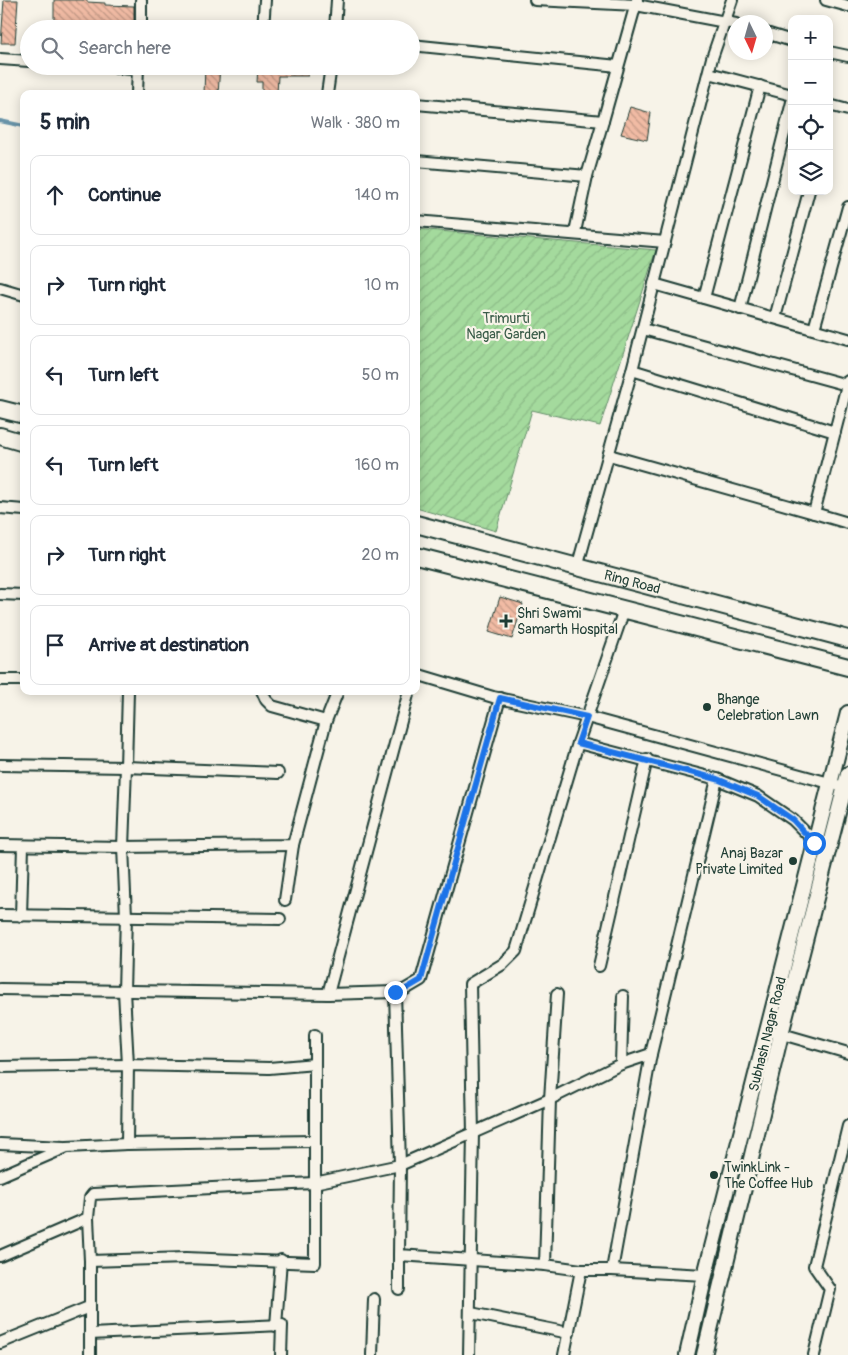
<!DOCTYPE html>
<html lang="en">
<head>
<meta charset="utf-8">
<style>
  :root { --surface:#fff; --page:#f6f6f7; --text:#1f2937; --muted:#747a83; --line:#e0e1e3 }
  body { margin:0; font-family:Pangolin,sans-serif; background:var(--page); color:var(--text) }
  .controls { position:absolute; right:15px; top:15px; display:grid; overflow:hidden; border-radius:10px; box-shadow:0 2px 12px #0003 }
  .controls button { width:45px; height:45px; display:grid; place-items:center; padding:0; border:0; border-bottom:1px solid var(--line); background:var(--surface); color:var(--text); font:25px sans-serif }
  .compass { position:absolute; left:728px; top:15px; width:45px; height:45px; border-radius:50%; background:var(--surface); box-shadow:0 2px 12px #0003; rotate:175deg }
  .stop { position:absolute; width:15px; height:15px; margin:-11px; border:4px solid #1a73e8; border-radius:50%; background:#fff }
  .stop.end { background:#1a73e8; border-color:#fff; box-shadow:0 1px 5px #0008 }
  .list { margin:0; padding:0; list-style:none }
  h2 { display:flex; justify-content:space-between; align-items:center; height:65px; margin:0; padding:0 20px; font-size:21px }
  h2 small { font-size:16px; font-weight:400; color:var(--muted) }
  .list li { display:grid; grid-template-columns:32px 1fr auto; gap:15px; align-items:center; box-sizing:border-box; height:80px; margin:0 10px 10px; padding:0 10px; border:1px solid var(--line); border-radius:10px }
  .list b { display:block; font-size:19px; white-space:nowrap }
  .list em { font-size:16px; font-style:normal; color:var(--muted) }
  .icon { flex:none; width:28px; height:28px; fill:none; stroke:currentColor; stroke-width:2; stroke-linecap:round; stroke-linejoin:round }
  .map { position:relative; flex:none; width:848px; height:1355px; overflow:hidden }
  .search { position:absolute; background:var(--surface); box-shadow:0 2px 12px #0003; left:20px; top:20px; width:400px; height:55px; display:flex; align-items:center; gap:12px; box-sizing:border-box; padding:0 18px; border-radius:28px; color:var(--muted); font-size:19px }
  .panel { position:absolute; background:var(--surface); box-shadow:0 2px 12px #0003; left:20px; top:90px; width:400px; height:605px; border-radius:10px }
  .map>svg:first-child { display:block }
</style>
</head>
<body>
<div class="map">
<svg width="848" height="1355" viewBox="0 0 848 1355">
  <defs>
    <pattern id="garden-furrows" width="10" height="10" patternUnits="userSpaceOnUse" patternTransform="scale(1.25)"><rect width="10" height="10" fill="#a4da9d"/><path d="M-1 1l2-2M0 10L10 0M9 11l2-2" fill="none" stroke="#8dbc88"/></pattern>
    <pattern id="building-back-hatch" width="6" height="6" patternUnits="userSpaceOnUse" patternTransform="scale(1.25)"><rect width="6" height="6" fill="#f1bba4"/><path d="M-1 5l2 2M0 0l6 6M5-1l2 2" fill="none" stroke="#c39986"/></pattern>
  </defs>
  <rect width="100%" height="100%" fill="#f7f3e8"/>
  <filter id="ink" filterUnits="userSpaceOnUse"><feTurbulence type="fractalNoise" baseFrequency=".02" numOctaves="2"/><feDisplacementMap in="SourceGraphic" scale="10" xChannelSelector="R" yChannelSelector="G"/><feConvolveMatrix kernelMatrix="1 2 1 2 8 2 1 2 1" color-interpolation-filters="sRGB"/></filter>
  <g filter="url(#ink)">
    <!-- garden -->
    <polygon fill="url(#garden-furrows)" stroke="#628c68" points="416,229 656,250 600,426 532,410 496,531 416,508"/>
    <g fill="none" stroke-linecap="round" stroke-linejoin="round">
      <!-- stream -->
      <polyline stroke="#6793a8" stroke-width="4" points="0,121 24,126"/>
    </g>
    <!-- building -->
    <g fill="url(#building-back-hatch)" stroke="#1f3d34">
      <polygon points="4,0 18,0 15,43 1,43"/>
      <polygon points="54,0 87,0 87,2 105,3 105,5 134,6 134,29 122,29 122,26 84,26 84,29 54,29"/>
      <polygon points="205,66 220,66 218,94 204,94"/>
      <polygon points="258,66 309,66 308,76 278,76 277,94 262,94 262,82 257,82"/>
      <polygon points="630,107 651,113 647,140 621,134"/>
      <polygon points="500,597 523,604 512,639 489,632"/>
    </g>
    <g fill="none" stroke-linecap="round" stroke-linejoin="round">
      <!-- street casing -->
      <g stroke="#1f3d34" stroke-width="14">
        <g id="street">
          <polyline points="535,0 636,5 736,24"/>
          <polyline points="826,0 848,6"/>
          <polyline points="141,29 141,0"/>
          <polyline points="263,29 265,0"/>
          <polyline points="335,29 337,0"/>
          <polyline points="766,33 792,41"/>
          <polyline points="411,45 618,66"/>
          <polyline points="829,52 848,56"/>
          <polyline points="0,59 29,61"/>
          <polyline points="105,66 138,70"/>
          <polyline points="709,73 792,95"/>
          <polyline points="137,94 138,66"/>
          <polyline points="327,94 331,66"/>
          <polyline points="416,104 603,121 587,176 416,161"/>
          <polyline points="829,105 848,110"/>
          <polyline points="603,121 637,0"/>
          <polyline points="416,221 665,242"/>
          <polyline points="575,232 587,176"/>
          <polyline points="654,284 848,339"/>
          <polyline points="0,288 24,295"/>
          <polyline points="704,298 760,86"/>
          <polyline points="740,309 792,102"/>
          <polyline points="775,318 809,191"/>
          <polyline points="643,329 847,385"/>
          <polyline points="814,329 848,207"/>
          <polyline points="632,370 835,432"/>
          <polyline points="848,381 814,513 848,523"/>
          <polyline points="609,455 814,513"/>
          <polyline points="0,508 24,510"/>
          <polyline points="577,568 632,370 712,58 732,0"/>
          <polyline points="0,594 24,595"/>
          <polyline points="416,674 493,697 587,717 848,788"/>
          <polyline points="0,680 24,680"/>
          <polyline points="326,721 338,691"/>
          <polyline points="578,743 624,610"/>
          <polyline points="0,765 126,767 128,691"/>
          <polyline points="0,845 123,847 293,845 326,721 272,706 266,700 262,691"/>
          <polyline points="285,900 293,845"/>
          <polyline points="0,915 280,919"/>
          <polyline points="21,916 23,846"/>
          <polyline points="599,966 647,759"/>
          <polyline points="0,989 328,994 395,992 404,990 421,980 500,698"/>
          <polyline points="395,992 400,1165 399,1255 545,1265"/>
          <polyline points="328,994 409,691"/>
          <polyline points="557,994 550,1099 545,1265 581,1270"/>
          <polyline points="775,1032 848,1053"/>
          <polyline points="621,1064 623,996"/>
          <polyline points="0,1067 128,1065 269,1068 315,1064"/>
          <polyline points="0,1144 64,1147"/>
          <polyline points="127,1144 314,1141"/>
          <polyline points="0,1176 67,1147 127,1144 128,1065 124,991 126,916 123,847 126,767 278,773"/>
          <polyline points="88,1218 90,1261 90,1355"/>
          <polyline points="0,1256 88,1218 90,1198 93,1194 314,1183 400,1165 550,1099 621,1064 651,1054 717,779 758,796 793,820 827,854"/>
          <polyline points="90,1261 186,1258 315,1263 315,1035"/>
          <polyline points="612,1270 705,1275"/>
          <polyline points="399,1289 399,1255"/>
          <polyline points="471,1313 569,1333"/>
          <polyline points="276,1326 281,1260"/>
          <polyline points="90,1334 282,1325 281,1355"/>
          <polyline points="0,1343 89,1307"/>
          <polyline points="372,1355 374,1299"/>
          <polyline points="469,1355 473,1133 470,984 503,964 516,951 578,743 717,779"/>
          <polyline points="564,1355 581,1270 612,1270 651,1054"/>
          <polyline points="814,1355 830,1289 814,1266 848,1126"/>
        </g>
      </g>
      <!-- secondary casing -->
      <g stroke="#1f3d34" stroke-width="18">
        <g id="secondary">
          <polyline points="687,1355 705,1275 848,713"/>
          <polyline points="704,1355 781,1034 848,774"/>
        </g>
      </g>
      <!-- primary casing -->
      <g stroke="#1f3d34" stroke-width="20">
        <g id="primary">
          <polyline points="0,409 24,415"/>
          <polyline points="0,436 24,443"/>
          <path id="s1" d="M416 524 848 639"/>
          <polyline points="416,556 848,667"/>
        </g>
      </g>
      <!-- street -->
      <use href="#street" stroke="#f7f3e8" stroke-width="10"/>
      <!-- secondary -->
      <use href="#secondary" stroke="#f7f3e8" stroke-width="14"/>
      <!-- primary -->
      <use href="#primary" stroke="#f7f3e8" stroke-width="16"/>
    </g>
  </g>
  <g fill="none" stroke-linecap="round" stroke-linejoin="round" filter="url(#ink)">
    <!-- route -->
    <polyline stroke="#1a73e8" stroke-width="6" points="395,992 404,990 421,980 500,698 587,717 578,743 717,779 758,796 793,820 814,843"/>
  </g>
  <!-- markers -->
  <g fill="#1f3d34" stroke="#f7f3e8" stroke-width="2">
    <path d="M503.5 613.5h5v5h5v5h-5v5h-5v-5h-5v-5h5z"/>
    <circle cx="707" cy="707" r="5"/>
    <circle cx="793" cy="861" r="5"/>
    <circle cx="714" cy="1175" r="5"/>
  </g>
  <g text-anchor="middle" stroke-width="4.5" stroke-linejoin="round" paint-order="stroke">
    <!-- park labels -->
    <g font-size="14" fill="#3a5c49" stroke="#f7f3e8">
      <text x="506" y="323">Trimurti<tspan x="506" dy="16">Nagar Garden</tspan></text>
    </g>
    <!-- street labels -->
    <g font-size="14" fill="#1f3d34" stroke="#f7f3e8">
      <text dy="5" stroke="none"><textPath href="#s1" startOffset="224">Ring Road</textPath></text>
      <text transform="translate(767 1034) rotate(-76)" y="5">Subhash Nagar Road</text>
    </g>
    <!-- poi labels -->
    <g font-size="14" fill="#1f3d34" stroke="#f7f3e8" text-anchor="start">
      <text x="517" y="618">Shri Swami<tspan x="517" dy="16">Samarth Hospital</tspan></text>
      <text x="717" y="704">Bhange<tspan x="717" dy="16">Celebration Lawn</tspan></text>
      <text x="783" y="858" text-anchor="end">Anaj Bazar<tspan x="783" dy="16">Private Limited</tspan></text>
      <text x="724" y="1172">TwinkLink -<tspan x="724" dy="16">The Coffee Hub</tspan></text>
    </g>
  </g>
</svg>
<div class="controls">
<button>+</button>
<button>−</button>
<button><svg class="icon" aria-label="locate" viewBox="0 0 24 24"><circle cx="12" cy="12" r="6"/><path d="M12 2v4M12 18v4M2 12h4M18 12h4"/></svg></button>
<button><svg class="icon" aria-label="layers" viewBox="0 0 24 24"><path d="M12 4l9 5-9 5-9-5zM3 14l9 5 9-5"/></svg></button>
</div>
<svg class="compass" viewBox="-18 -18 36 36"><path d="M0-13l5 13h-10z" fill="#e53935"/><path d="M0 13l5-13h-10z" fill="#747a83"/></svg>
<div class="stop" style="left:814px;top:843px"></div>
<div class="stop end" style="left:395px;top:992px"></div>
<div class="search"><svg class="icon" aria-label="search" viewBox="0 0 24 24"><circle cx="10" cy="10" r="6"/><path d="M15 15l6 6"/></svg>Search here</div>
<section class="panel">
<h2>5 min<small>Walk · 380 m</small></h2>
<ul class="list">
<li><svg class="icon" aria-label="ahead" viewBox="0 0 24 24"><path d="M12 20V5M6 11l6-6 6 6"/></svg><div><b>Continue</b></div><em>140 m</em></li>
<li><svg class="icon" aria-label="right" viewBox="0 0 24 24"><path d="M7 20v-9h11M14 6l5 5-5 5"/></svg><div><b>Turn right</b></div><em>10 m</em></li>
<li><svg class="icon" aria-label="left" viewBox="0 0 24 24"><path d="M17 20v-9H6M10 6l-5 5 5 5"/></svg><div><b>Turn left</b></div><em>50 m</em></li>
<li><svg class="icon" aria-label="left" viewBox="0 0 24 24"><path d="M17 20v-9H6M10 6l-5 5 5 5"/></svg><div><b>Turn left</b></div><em>160 m</em></li>
<li><svg class="icon" aria-label="right" viewBox="0 0 24 24"><path d="M7 20v-9h11M14 6l5 5-5 5"/></svg><div><b>Turn right</b></div><em>20 m</em></li>
<li><svg class="icon" aria-label="arrive" viewBox="0 0 24 24"><path d="M6 21V4h12l-3 4 3 4H6"/></svg><div><b>Arrive at destination</b></div></li>
</ul>
</section>
</div>
</body>
</html>
